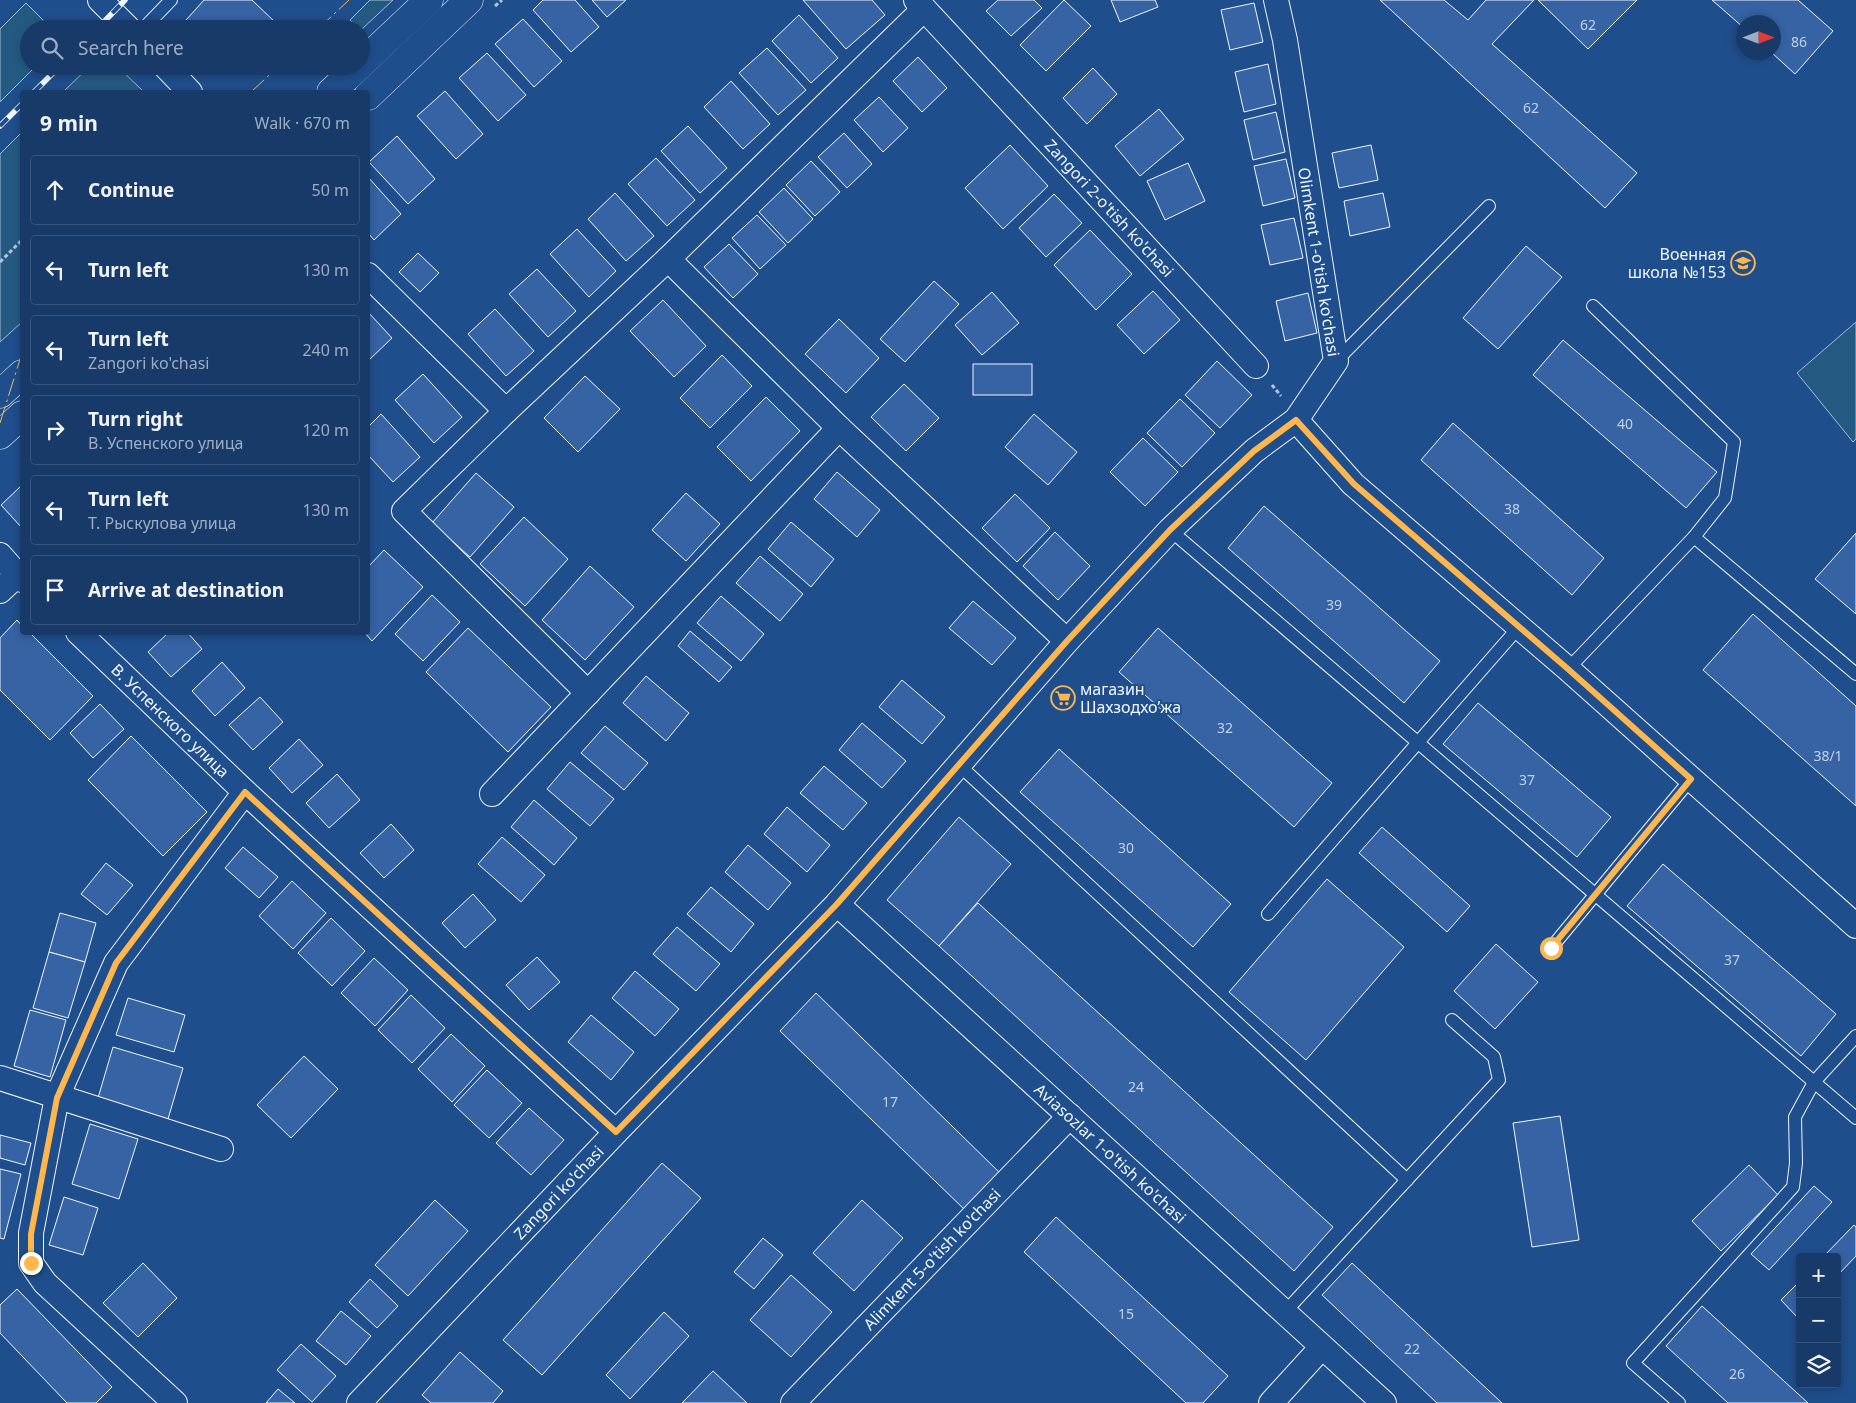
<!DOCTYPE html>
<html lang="en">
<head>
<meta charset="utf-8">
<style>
  :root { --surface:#173a69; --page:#20416f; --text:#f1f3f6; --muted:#9eadc0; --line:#36547d }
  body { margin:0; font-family:"Noto Sans",sans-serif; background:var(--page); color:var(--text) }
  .controls { position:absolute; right:15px; bottom:15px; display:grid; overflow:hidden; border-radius:5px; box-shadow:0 2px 8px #0003 }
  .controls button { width:45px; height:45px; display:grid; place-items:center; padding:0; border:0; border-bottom:1px solid var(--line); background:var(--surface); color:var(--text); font:25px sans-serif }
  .compass { position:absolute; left:1736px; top:15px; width:45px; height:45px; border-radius:50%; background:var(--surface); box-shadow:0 2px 8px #0003; rotate:90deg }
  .stop { position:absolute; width:15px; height:15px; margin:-11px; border:4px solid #ffb74d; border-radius:50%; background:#fff }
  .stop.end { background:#ffb74d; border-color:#fff; box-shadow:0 1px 5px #0008 }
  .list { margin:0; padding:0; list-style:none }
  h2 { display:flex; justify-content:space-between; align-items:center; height:65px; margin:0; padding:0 20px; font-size:21px }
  h2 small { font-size:16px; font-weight:400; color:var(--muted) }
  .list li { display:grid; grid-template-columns:32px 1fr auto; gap:15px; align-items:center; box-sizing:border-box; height:70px; margin:0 10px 10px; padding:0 10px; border:1px solid var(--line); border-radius:5px }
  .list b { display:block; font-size:19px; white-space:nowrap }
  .list p { margin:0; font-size:16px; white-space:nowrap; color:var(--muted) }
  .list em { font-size:16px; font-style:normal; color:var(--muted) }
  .icon { flex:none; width:28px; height:28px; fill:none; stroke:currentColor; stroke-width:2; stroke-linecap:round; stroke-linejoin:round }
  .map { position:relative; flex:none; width:1856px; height:1403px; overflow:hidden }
  .search { position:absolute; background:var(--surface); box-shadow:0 2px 8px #0003; left:20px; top:20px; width:350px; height:55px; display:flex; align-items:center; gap:12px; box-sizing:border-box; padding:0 18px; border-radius:28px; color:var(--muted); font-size:19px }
  .panel { position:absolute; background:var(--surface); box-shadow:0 2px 8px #0003; left:20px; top:90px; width:350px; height:545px; border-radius:5px }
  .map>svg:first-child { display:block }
</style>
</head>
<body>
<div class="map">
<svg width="1856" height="1403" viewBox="0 0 1856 1403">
  <rect width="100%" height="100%" fill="#1f4e8c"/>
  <!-- green -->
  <g fill="#245a82" stroke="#a8bbd7">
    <polygon points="370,0 393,0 361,30 350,20"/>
    <polygon points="26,3 52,29 29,29 29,66 36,66 0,102 0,29"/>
    <polygon points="90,66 117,66 144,92 63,92"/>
    <polygon points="22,132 22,322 0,342 0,154"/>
    <polygon points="1856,322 1856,439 1853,442 1797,373"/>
  </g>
  <!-- building -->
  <g fill="#3563a3" stroke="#f2f6ff">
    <polygon points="204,0 252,0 277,24 272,29 249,29 240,21 232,29 178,29"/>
    <polygon points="543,0 575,0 599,27 571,52 533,10"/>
    <polygon points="592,0 626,0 607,17"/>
    <polygon points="803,0 872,0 885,15 846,49"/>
    <polygon points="998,0 1034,0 1042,8 1011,36 986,11"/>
    <polygon points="1064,0 1091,26 1046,71 1020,45"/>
    <polygon points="1111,0 1155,0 1158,7 1120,22"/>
    <polygon points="1380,0 1444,0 1468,20 1486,0 1534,0 1492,44 1637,173 1605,208"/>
    <polygon points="1538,0 1637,0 1588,49"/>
    <polygon points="1712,0 1798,0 1833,31 1795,74 1771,52 1774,52 1774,22 1744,22 1744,28"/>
    <polygon points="1254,3 1263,42 1230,50 1221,10"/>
    <polygon points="799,15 838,58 811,83 772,41"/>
    <polygon points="523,19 562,61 534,87 495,44"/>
    <polygon points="767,48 806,90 778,115 739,73"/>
    <polygon points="487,53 526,95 498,121 459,78"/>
    <polygon points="918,57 947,88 922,112 893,81"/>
    <polygon points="1268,64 1276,104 1244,112 1235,72"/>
    <polygon points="218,66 233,66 226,74"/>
    <polygon points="1093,68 1117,94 1087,124 1063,98"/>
    <polygon points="731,81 770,124 743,149 704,107"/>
    <polygon points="445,91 483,134 456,159 417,116"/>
    <polygon points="879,97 908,128 883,152 854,120"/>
    <polygon points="1159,109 1184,139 1140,176 1115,146"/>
    <polygon points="1276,112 1285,152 1253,160 1244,120"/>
    <polygon points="688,126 727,168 700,193 661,151"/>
    <polygon points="844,133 872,164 847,188 818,157"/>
    <polygon points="397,136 435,179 408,204 369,162"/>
    <polygon points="1010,145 1048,186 1003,229 965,188"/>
    <polygon points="1371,145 1378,180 1339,188 1332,153"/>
    <polygon points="656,158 695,200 667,226 628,184"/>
    <polygon points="1286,159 1295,198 1263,206 1254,166"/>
    <polygon points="811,161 840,192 815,216 786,185"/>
    <polygon points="1188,163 1205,201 1165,220 1147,181"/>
    <polygon points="368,177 401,214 374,240 368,233"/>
    <polygon points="784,188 813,219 788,243 759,212"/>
    <polygon points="615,193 654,236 626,261 588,219"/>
    <polygon points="1383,193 1390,227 1350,236 1344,201"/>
    <polygon points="1054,194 1082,223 1046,257 1019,228"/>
    <polygon points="757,215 786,245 760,269 732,238"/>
    <polygon points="1294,218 1303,258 1270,265 1261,225"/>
    <polygon points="577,229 616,271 589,297 550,254"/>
    <polygon points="1090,230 1132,274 1096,310 1054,265"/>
    <polygon points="729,244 758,274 733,298 704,267"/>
    <polygon points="1526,246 1562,277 1498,349 1463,318"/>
    <polygon points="418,253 439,273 420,292 399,272"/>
    <polygon points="537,269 576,311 548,337 509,294"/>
    <polygon points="934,281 959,304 905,362 880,339"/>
    <polygon points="1153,291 1180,320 1144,354 1117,325"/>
    <polygon points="992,292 1019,323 982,355 955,325"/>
    <polygon points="1308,293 1317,333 1285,341 1276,301"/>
    <polygon points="663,300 706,346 674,377 630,331"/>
    <polygon points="495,309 534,351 506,376 468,334"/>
    <polygon points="368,312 392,338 368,361"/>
    <polygon points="839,319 879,358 846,393 805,354"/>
    <polygon points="1563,340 1717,472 1686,508 1533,375"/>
    <polygon points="722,355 752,386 710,428 680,398"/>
    <polygon points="1217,361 1252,395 1220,428 1185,395"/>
    <rect x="973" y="364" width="59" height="31"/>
    <polygon points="423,374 462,417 434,443 395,400"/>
    <polygon points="585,376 620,409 578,452 544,418"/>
    <polygon points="904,384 939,418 906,451 871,417"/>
    <polygon points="766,397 800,431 751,481 717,447"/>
    <polygon points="1180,399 1215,433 1182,467 1147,433"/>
    <polygon points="381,414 420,457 393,482 368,455 368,427"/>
    <polygon points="1034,414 1077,452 1048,485 1005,447"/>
    <polygon points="1453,423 1604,558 1572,595 1421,460"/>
    <polygon points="1143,438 1178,472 1145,506 1110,472"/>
    <polygon points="837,472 880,510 857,537 814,499"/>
    <polygon points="476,473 514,507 470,557 432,523"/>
    <polygon points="22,485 22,528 1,505"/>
    <polygon points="686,493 720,524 686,561 652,530"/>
    <polygon points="1015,494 1050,528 1017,562 982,528"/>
    <polygon points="1264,506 1440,661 1404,703 1228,548"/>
    <polygon points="524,517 568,559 525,606 480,564"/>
    <polygon points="791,522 834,559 811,587 768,549"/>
    <polygon points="1055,532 1090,566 1058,600 1023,566"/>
    <polygon points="1856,533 1856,614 1815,579"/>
    <polygon points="384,550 423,587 372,641 364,632 368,632 368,567"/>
    <polygon points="760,556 803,594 780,621 736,583"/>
    <polygon points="590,566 634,607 585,660 542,620"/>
    <polygon points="432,595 460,622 423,661 395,634"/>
    <polygon points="721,596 764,634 741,661 697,623"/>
    <polygon points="973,601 1016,638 992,665 949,628"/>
    <polygon points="1753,614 1856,706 1856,806 1703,670"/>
    <polygon points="17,620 22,626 22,632 29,632 93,696 50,740 0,690 0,638"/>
    <polygon points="468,628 551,707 508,752 426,672"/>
    <polygon points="1158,628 1332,783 1294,827 1119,672"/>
    <polygon points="690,631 732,667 719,682 678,646"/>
    <polygon points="169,632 187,632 202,649 171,677 148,652"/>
    <polygon points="222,662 245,688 215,716 192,691"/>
    <polygon points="646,676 689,713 666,741 623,703"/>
    <polygon points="902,680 945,717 922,744 879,707"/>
    <polygon points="260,697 283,722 253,750 229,725"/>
    <polygon points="1478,703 1611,817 1577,857 1443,744"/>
    <polygon points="100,704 124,729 93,758 70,733"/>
    <polygon points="862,723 906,761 882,788 839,750"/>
    <polygon points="605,726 648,763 624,790 581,753"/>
    <polygon points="131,736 207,812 163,856 88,780"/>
    <polygon points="299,739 323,765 292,793 269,768"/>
    <polygon points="1059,749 1231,904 1193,947 1020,792"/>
    <polygon points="570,762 614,799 590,826 547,789"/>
    <polygon points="824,766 867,803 843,830 800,793"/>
    <polygon points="337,774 360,800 329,828 306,803"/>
    <polygon points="534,800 577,838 554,865 511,827"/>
    <polygon points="787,807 830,845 807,872 764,834"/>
    <polygon points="959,817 1011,864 939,946 887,900"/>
    <polygon points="391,824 414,850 384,878 360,853"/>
    <polygon points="1382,827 1470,906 1447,932 1359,853"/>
    <polygon points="502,837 545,875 521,902 478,864"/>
    <polygon points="748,845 791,883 768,910 725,872"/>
    <polygon points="243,847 278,877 259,898 225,868"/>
    <polygon points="106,863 133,885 107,915 81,894"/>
    <polygon points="1663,864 1836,1014 1801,1056 1627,906"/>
    <polygon points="1327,879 1404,947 1306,1060 1229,992"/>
    <polygon points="292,881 326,913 293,949 259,916"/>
    <polygon points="711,887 754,924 731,952 687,914"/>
    <polygon points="473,894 496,920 465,948 442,923"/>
    <polygon points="978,903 1333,1227 1294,1271 939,946"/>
    <polygon points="60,913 96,923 85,962 49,952"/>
    <polygon points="331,918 365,951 332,986 298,953"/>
    <polygon points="677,927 720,964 696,991 653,954"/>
    <polygon points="1496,944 1538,982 1495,1029 1454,991"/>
    <polygon points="49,952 85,962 68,1018 33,1008"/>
    <polygon points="537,957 560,982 529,1010 506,985"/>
    <polygon points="374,958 408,990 375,1026 341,993"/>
    <polygon points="635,971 679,1009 655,1036 612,998"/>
    <polygon points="816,993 1000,1173 965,1210 780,1031"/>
    <polygon points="411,995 445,1028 412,1063 378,1030"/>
    <polygon points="128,998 185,1015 174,1052 116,1035"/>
    <polygon points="30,1010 66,1020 50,1077 14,1066"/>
    <polygon points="591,1015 634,1052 611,1080 568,1042"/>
    <polygon points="451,1034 485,1066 452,1102 418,1069"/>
    <polygon points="113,1047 183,1068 168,1119 98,1098"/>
    <polygon points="304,1056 338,1089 291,1138 257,1105"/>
    <polygon points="487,1070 522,1103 489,1138 454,1105"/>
    <polygon points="529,1108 564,1140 531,1175 496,1143"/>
    <polygon points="1560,1116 1579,1240 1532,1247 1513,1123"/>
    <polygon points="90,1124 138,1139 119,1199 72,1184"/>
    <polygon points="0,1135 31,1143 25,1165 0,1158"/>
    <polygon points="662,1163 701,1198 542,1375 503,1340"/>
    <polygon points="1749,1165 1778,1195 1721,1251 1692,1221"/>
    <polygon points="0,1169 21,1174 4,1239 0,1238"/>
    <polygon points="1814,1186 1832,1202 1769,1270 1751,1254"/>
    <polygon points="64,1197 98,1208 83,1255 49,1245"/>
    <polygon points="435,1200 468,1231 408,1296 375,1265"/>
    <polygon points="862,1200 903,1238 854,1291 813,1253"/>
    <polygon points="1056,1217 1228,1376 1203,1403 1186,1403 1024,1252"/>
    <polygon points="1854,1225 1856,1227 1856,1256 1837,1276 1837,1257 1823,1257"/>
    <polygon points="763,1238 783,1255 754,1289 734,1272"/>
    <polygon points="143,1263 177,1298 138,1337 103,1303"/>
    <polygon points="1352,1263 1502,1403 1437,1403 1322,1295"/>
    <polygon points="791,1275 832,1312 791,1357 750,1320"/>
    <polygon points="370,1279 398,1306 377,1328 349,1302"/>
    <polygon points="1800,1281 1800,1314 1797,1317 1781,1300"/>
    <polygon points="17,1289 112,1387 96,1403 67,1403 0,1333 0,1305"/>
    <polygon points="1702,1306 1808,1403 1728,1403 1666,1346"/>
    <polygon points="341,1311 371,1336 346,1365 316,1341"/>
    <polygon points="664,1312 689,1336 630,1399 606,1375"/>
    <polygon points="301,1344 336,1376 312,1402 277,1370"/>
    <polygon points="460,1352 503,1391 493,1403 431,1403 422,1395"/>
    <polygon points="713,1371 747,1403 682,1403"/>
    <polygon points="278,1389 295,1403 266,1403"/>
  </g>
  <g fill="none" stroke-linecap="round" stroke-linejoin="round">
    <!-- service casing -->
    <g stroke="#f2f6ff" stroke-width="14">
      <g id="service">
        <polyline points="143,29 171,0"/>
        <polyline points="1593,306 1734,442 1725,498 1694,537"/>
        <polyline points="1336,361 1489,206"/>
        <polyline points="1170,530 1856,1118"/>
        <polyline points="1568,669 1694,537 1856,674"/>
        <polyline points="959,765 1407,1180"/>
        <polyline points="1268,914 1519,627"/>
        <polyline points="1551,948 1691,779"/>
        <polyline points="1285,1312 1499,1080 1494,1057 1452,1020"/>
        <polyline points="1679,1403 1633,1363 1793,1187 1796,1163 1795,1117 1814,1082 1856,1036"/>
      </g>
    </g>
    <!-- minor casing -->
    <g stroke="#f2f6ff" stroke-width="26">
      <g id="minor">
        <polyline points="100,0 129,29"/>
        <path id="s1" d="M916 0 1256 366"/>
        <polyline points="165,66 190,92"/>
        <polyline points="668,259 839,428 1067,641"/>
        <polyline points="368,275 506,411"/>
        <polyline points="1296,420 1353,484 1568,669 1856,926"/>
        <polyline points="0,555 22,580"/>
        <polyline points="0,591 17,575"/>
        <path id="s2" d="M78 632 245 792 616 1132"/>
        <polyline points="588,693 404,511 506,411 668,259 924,9"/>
        <polyline points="492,794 839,428"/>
        <path id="s3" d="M837 904 1384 1403"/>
        <polyline points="0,1078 221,1149"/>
        <polyline points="175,1403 45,1283 31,1263 31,1233 57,1097 116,963 245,792"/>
        <path id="s4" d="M359 1403 616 1132 837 904 1067 641 1170 530 1254 451 1296 420 1336 361 1285 40 1276 0"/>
        <path id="s5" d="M793 1403 1070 1116"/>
        <polyline points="1271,1403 1322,1347"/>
      </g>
    </g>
    <!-- secondary casing -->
    <g stroke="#f2f6ff" stroke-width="29">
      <g id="secondary">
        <polyline points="361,64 429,0"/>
        <polyline points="331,92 359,66"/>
        <polyline points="368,96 469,0"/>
        <polyline points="0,394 22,374"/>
        <polyline points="0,435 22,415"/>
      </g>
    </g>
    <!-- path -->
    <g stroke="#b3c4dc" stroke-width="3" stroke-dasharray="4 2.5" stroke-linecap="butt">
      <polyline points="495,6 502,0"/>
      <polyline points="0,262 22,240"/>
      <polyline points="1272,385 1281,396"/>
    </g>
    <!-- service -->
    <use href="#service" stroke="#1f4e8c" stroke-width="12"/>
    <!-- minor -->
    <use href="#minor" stroke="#1f4e8c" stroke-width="24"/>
    <!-- secondary -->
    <use href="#secondary" stroke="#1f4e8c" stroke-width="28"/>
    <!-- rail casing -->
    <g stroke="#f2f6ff" stroke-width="5.5">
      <g id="rail">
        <polyline points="97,29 125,0"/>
        <polyline points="34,92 60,66"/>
        <polyline points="0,126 22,104"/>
      </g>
    </g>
    <!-- rail -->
    <use href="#rail" stroke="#1f4e8c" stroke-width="4" stroke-dasharray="11" stroke-linecap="butt"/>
    <!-- power -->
    <g stroke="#ffb74d" stroke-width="1" stroke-dasharray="18 4 2.5 4" stroke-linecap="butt">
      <polyline points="318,29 349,0"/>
      <polyline points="251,92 279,66"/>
      <polyline points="0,423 22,353"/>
    </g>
  </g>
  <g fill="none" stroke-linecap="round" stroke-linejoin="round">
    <!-- route -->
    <polyline stroke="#ffb74d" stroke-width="6" points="31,1263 31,1234 57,1098 116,963 245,792 616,1132 837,904 1067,641 1170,530 1254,451 1296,420 1354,484 1568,669 1691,779 1551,948"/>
  </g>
  <!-- icons -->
  <defs>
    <g id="school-ring" transform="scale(1.25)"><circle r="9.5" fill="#1f4e8c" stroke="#ffb74d" stroke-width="1.5"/><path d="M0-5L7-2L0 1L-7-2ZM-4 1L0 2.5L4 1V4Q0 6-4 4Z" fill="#ffb74d"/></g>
    <g id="supermarket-ring" transform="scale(1.25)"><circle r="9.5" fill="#1f4e8c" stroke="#ffb74d" stroke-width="1.5"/><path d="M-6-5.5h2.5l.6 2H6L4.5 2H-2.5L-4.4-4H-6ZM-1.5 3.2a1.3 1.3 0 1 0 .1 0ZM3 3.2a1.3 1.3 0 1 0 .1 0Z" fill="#ffb74d"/></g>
  </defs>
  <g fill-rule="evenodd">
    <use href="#school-ring" x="1743" y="263"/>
    <use href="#supermarket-ring" x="1063" y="698"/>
  </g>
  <g text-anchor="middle" stroke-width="4" stroke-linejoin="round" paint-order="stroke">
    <!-- number labels -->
    <g font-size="14" fill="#c3d1e8">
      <text x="1588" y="30">62</text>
      <text x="1799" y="47">86</text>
      <text x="1531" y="113">62</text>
      <text x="1625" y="429">40</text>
      <text x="1512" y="514">38</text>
      <text x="1334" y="610">39</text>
      <text x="1225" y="733">32</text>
      <text x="1828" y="761">38/1</text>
      <text x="1527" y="785">37</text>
      <text x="1126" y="853">30</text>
      <text x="1732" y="965">37</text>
      <text x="1136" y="1092">24</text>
      <text x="890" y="1107">17</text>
      <text x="1126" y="1319">15</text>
      <text x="1412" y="1354">22</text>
      <text x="1737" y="1379">26</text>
    </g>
    <!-- street labels -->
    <g font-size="16" fill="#f2f6ff" stroke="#1f4e8c">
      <text dy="6" stroke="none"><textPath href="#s1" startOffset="284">Zangori 2-o'tish ko'chasi</textPath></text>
      <text transform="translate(1319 262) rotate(81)" y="6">Olimkent 1-o'tish ko'chasi</text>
      <text dy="6" stroke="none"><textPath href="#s2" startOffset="128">В. Успенского улица</textPath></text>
      <text dy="6" stroke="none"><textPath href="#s3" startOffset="370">Aviasozlar 1-o'tish ko'chasi</textPath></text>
      <text dy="6" stroke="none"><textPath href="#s4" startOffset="290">Zangori ko'chasi</textPath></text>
      <text dy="6" stroke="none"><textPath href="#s5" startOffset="200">Alimkent 5-o'tish ko'chasi</textPath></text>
    </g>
    <!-- poi labels -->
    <g font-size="16" fill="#f2f6ff" stroke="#1f4e8c" text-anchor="end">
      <text x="1726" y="260">Военная<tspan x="1726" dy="18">школа №153</tspan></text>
      <text x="1080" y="695" text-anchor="start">магазин<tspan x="1080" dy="18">Шахзодхо’жа</tspan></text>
    </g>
  </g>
</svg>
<div class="controls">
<button>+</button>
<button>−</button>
<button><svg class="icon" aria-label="layers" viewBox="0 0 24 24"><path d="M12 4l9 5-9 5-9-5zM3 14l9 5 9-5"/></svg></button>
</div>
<svg class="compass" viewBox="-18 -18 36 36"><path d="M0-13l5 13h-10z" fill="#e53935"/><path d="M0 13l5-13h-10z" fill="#9eadc0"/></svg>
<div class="stop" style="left:1551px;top:948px"></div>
<div class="stop end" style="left:31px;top:1263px"></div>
<div class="search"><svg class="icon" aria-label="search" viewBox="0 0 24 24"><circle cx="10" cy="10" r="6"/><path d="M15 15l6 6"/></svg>Search here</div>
<section class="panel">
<h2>9 min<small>Walk · 670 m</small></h2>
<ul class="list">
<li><svg class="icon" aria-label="ahead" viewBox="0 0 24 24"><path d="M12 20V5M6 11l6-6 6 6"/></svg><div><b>Continue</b></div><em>50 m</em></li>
<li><svg class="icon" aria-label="left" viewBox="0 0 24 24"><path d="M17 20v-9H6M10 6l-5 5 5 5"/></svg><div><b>Turn left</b></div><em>130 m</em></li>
<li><svg class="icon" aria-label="left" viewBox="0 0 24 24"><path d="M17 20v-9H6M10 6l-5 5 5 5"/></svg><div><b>Turn left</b><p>Zangori ko'chasi</p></div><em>240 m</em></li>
<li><svg class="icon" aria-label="right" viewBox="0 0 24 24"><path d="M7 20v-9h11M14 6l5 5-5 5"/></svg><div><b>Turn right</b><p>В. Успенского улица</p></div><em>120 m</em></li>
<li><svg class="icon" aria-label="left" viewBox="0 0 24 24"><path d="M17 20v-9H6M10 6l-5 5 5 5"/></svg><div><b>Turn left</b><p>Т. Рыскулова улица</p></div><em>130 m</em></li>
<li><svg class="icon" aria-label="arrive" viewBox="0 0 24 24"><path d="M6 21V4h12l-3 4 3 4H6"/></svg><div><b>Arrive at destination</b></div></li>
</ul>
</section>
</div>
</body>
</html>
